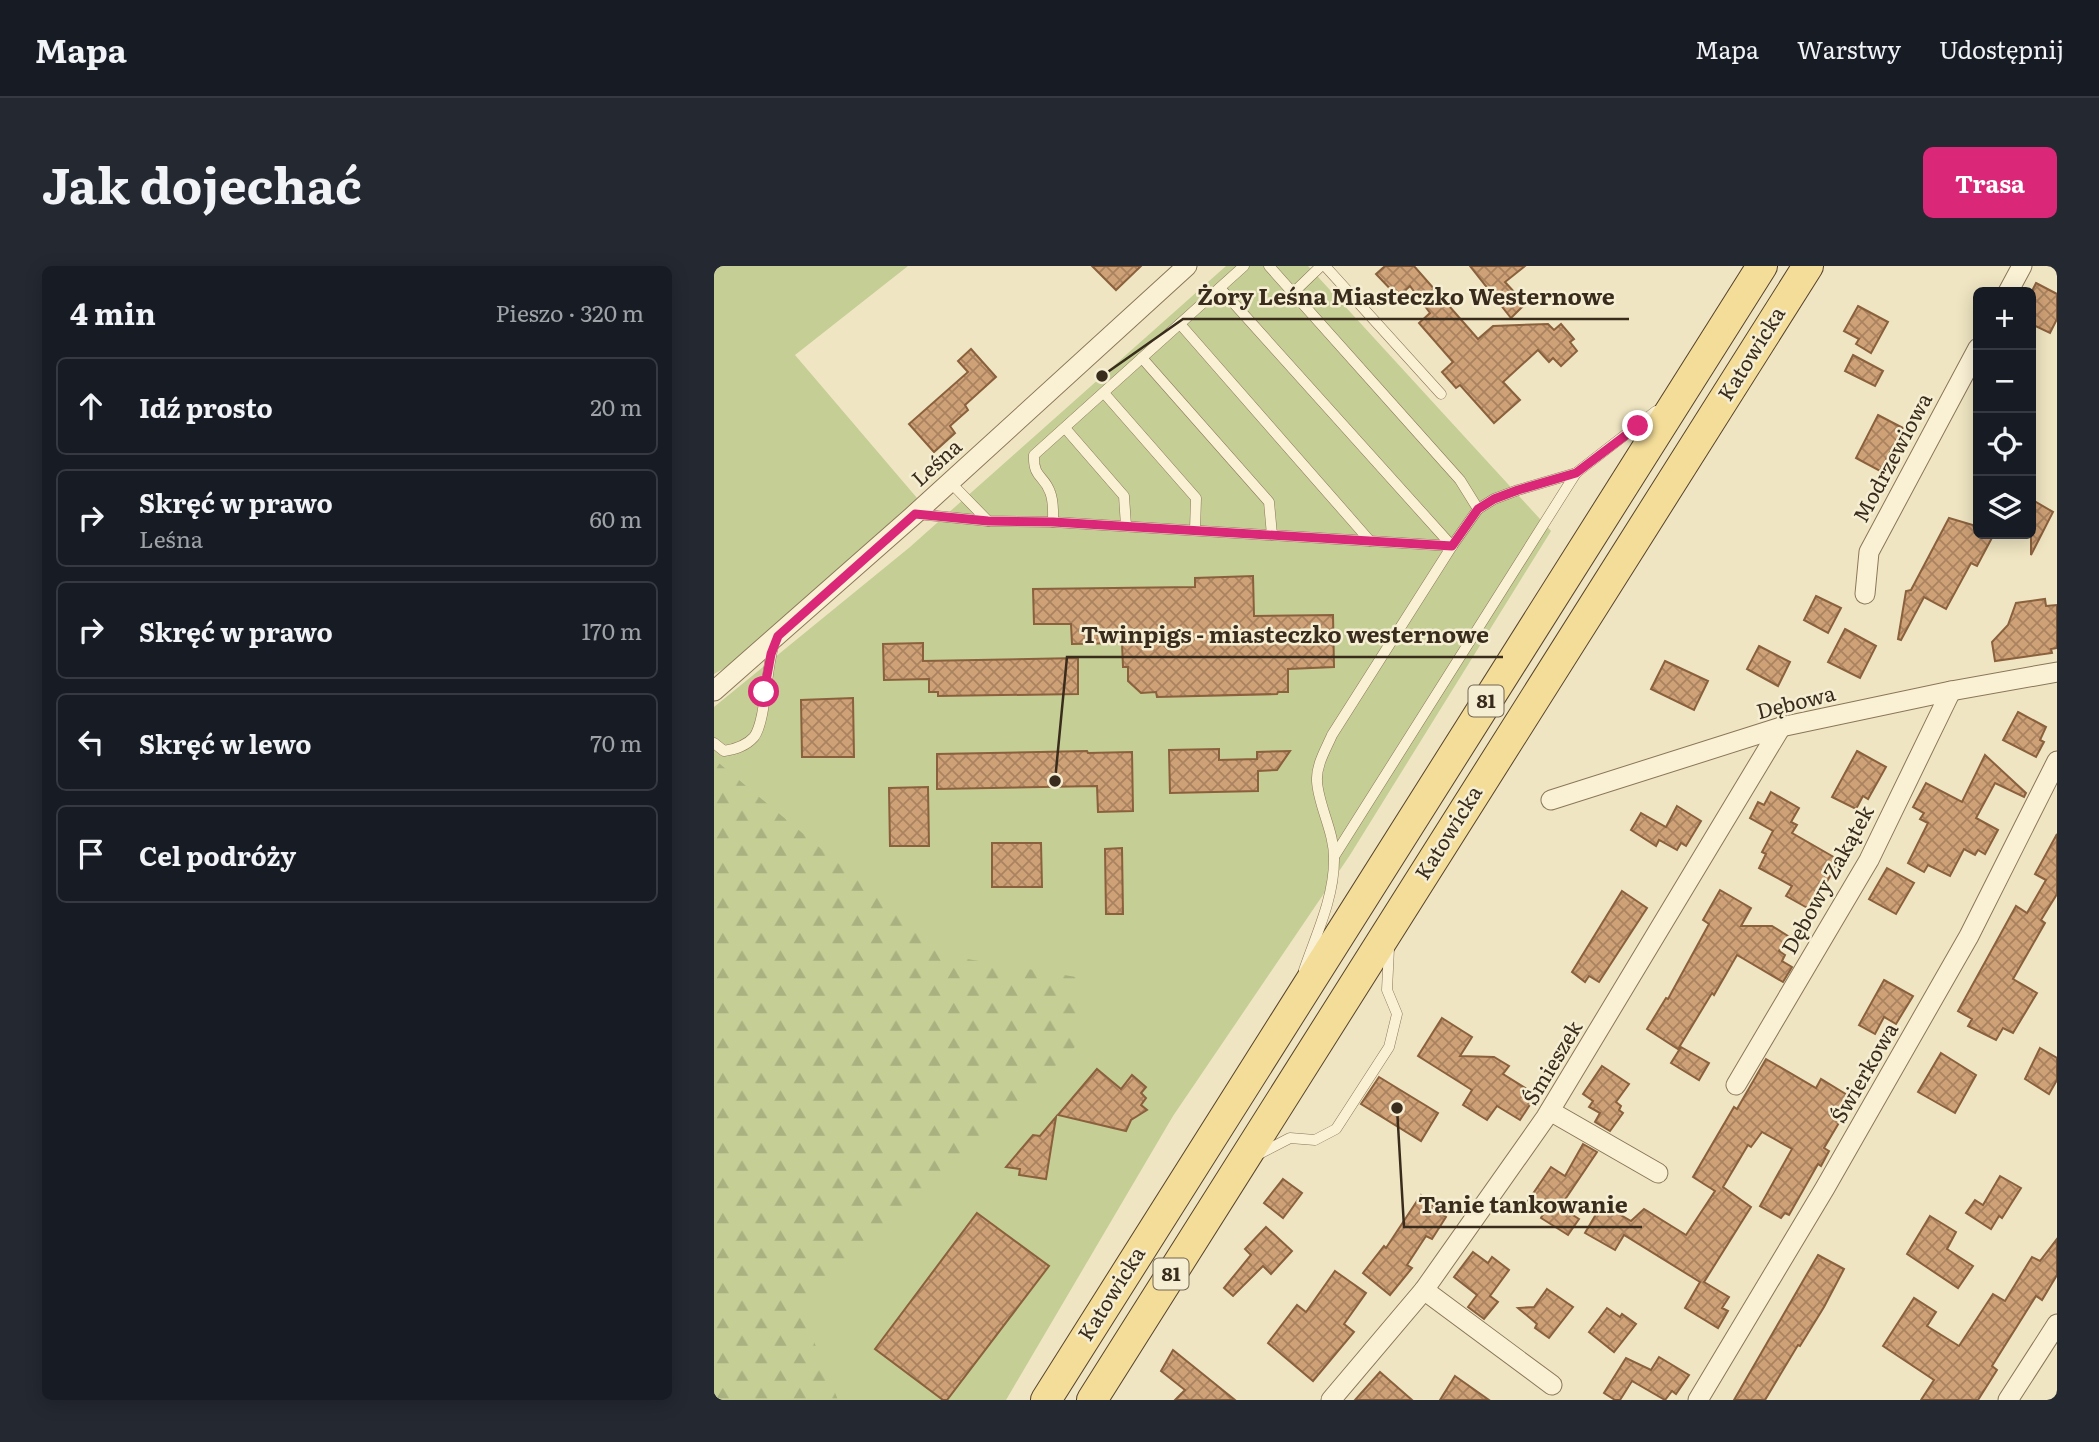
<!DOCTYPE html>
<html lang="pl">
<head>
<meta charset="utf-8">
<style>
  :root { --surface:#171b24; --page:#242831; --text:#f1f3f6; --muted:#9ea1a6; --line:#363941; --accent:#db2777 }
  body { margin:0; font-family:Literata,serif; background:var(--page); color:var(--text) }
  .controls { position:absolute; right:21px; top:21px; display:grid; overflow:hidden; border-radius:10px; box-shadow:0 4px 18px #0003 }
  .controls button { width:63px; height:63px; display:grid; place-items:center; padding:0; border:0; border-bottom:2px solid var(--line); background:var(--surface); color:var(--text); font:35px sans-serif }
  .stop { position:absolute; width:21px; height:21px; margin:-16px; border:5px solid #db2777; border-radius:50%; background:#fff }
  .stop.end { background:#db2777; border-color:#fff; box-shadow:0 2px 7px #0008 }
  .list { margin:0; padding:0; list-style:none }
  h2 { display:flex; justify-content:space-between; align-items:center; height:91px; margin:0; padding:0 28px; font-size:30px }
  h2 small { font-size:23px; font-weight:400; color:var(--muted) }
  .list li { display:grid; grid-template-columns:46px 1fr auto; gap:21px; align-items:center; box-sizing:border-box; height:98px; margin:0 14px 14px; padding:0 14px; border:2px solid var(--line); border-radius:10px }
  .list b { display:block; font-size:26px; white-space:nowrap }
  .list p { margin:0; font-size:23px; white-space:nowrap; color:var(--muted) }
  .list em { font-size:23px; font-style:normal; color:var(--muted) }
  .icon { flex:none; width:38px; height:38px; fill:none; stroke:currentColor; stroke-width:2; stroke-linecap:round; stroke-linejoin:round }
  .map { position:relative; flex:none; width:1343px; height:1134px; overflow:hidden; border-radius:10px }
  header { display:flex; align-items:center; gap:42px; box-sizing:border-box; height:98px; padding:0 35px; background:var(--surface); border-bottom:2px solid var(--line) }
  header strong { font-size:33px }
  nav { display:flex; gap:38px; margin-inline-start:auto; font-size:24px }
  .intro { display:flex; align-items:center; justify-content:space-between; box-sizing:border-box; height:168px; padding:0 42px }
  h1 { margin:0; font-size:49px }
  .button { padding:18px 32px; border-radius:10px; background:var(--accent); color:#fff; font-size:24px; font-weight:700 }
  main { display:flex; gap:42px; padding:0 42px }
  aside { flex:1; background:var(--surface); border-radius:10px; box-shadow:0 4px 18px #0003 }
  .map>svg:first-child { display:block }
</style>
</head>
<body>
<header>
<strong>Mapa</strong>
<nav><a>Mapa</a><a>Warstwy</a><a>Udostępnij</a></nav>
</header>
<div class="intro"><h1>Jak dojechać</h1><a class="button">Trasa</a></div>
<main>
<aside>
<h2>4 min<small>Pieszo · 320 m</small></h2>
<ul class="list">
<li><svg class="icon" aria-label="ahead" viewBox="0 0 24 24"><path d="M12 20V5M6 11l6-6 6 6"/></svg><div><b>Idź prosto</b></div><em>20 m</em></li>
<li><svg class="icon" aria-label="right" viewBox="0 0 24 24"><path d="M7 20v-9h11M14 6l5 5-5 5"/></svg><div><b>Skręć w prawo</b><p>Leśna</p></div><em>60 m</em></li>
<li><svg class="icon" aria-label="right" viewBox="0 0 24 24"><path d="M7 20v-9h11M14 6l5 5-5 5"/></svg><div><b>Skręć w prawo</b></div><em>170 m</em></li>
<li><svg class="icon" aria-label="left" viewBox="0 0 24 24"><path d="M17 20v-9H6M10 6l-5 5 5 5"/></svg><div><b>Skręć w lewo</b></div><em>70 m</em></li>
<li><svg class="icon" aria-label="arrive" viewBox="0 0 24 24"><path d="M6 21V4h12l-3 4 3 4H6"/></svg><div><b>Cel podróży</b></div></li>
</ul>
</aside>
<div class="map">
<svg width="1343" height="1134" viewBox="0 0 1343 1134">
  <defs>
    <pattern id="forest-firs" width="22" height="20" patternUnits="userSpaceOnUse" patternTransform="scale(1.75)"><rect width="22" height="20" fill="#c4ce95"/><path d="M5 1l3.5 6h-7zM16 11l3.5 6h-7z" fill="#a9b180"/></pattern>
    <pattern id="building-cross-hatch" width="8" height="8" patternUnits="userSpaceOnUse" patternTransform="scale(1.75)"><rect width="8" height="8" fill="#cfa176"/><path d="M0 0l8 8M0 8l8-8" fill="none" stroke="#a98360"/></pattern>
  </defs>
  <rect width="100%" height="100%" fill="#efe5c2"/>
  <!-- green -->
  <g fill="#c4ce95">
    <polygon points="0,0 194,0 81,89 203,232 18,398 0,408"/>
    <polygon points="512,0 594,0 837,265 636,589 459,850 292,1134 0,1134 0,441 196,281"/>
  </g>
  <!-- forest -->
  <polygon fill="url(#forest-firs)" points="0,493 235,690 368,712 362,780 87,1044 124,1134 0,1134"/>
  <!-- building -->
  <g fill="url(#building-cross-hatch)" stroke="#8a603d" stroke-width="2">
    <polygon points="378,0 427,0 402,24"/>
    <polygon points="671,0 700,0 764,73 779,60 834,58 840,64 847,58 860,73 856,76 863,85 847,100 839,92 835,96 824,84 789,116 806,134 780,157 746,119 742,122 728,106 739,96 705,57 716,47 696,20 684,31 662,8"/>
    <polygon points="756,0 811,0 791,16 811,38 797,52"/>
    <polygon points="1322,17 1343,28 1343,53 1336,67 1317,58 1317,27"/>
    <polygon points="1144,40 1174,56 1157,87 1142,78 1145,73 1130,65"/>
    <polygon points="257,83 282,111 251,139 254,144 236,160 241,167 220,186 195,158 254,106 244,95"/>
    <polygon points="1139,89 1169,105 1161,120 1131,105"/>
    <polygon points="1164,149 1189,162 1166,205 1142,192"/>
    <polygon points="1317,233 1339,246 1317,289"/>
    <polygon points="1235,252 1259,259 1263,268 1280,268 1263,300 1257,297 1232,343 1210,331 1187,374 1184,373 1192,325 1197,324"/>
    <polygon points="539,310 540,350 619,349 620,401 574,403 574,426 564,426 563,428 443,431 442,426 427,427 414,415 414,401 409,401 408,377 358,378 357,358 320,358 319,323 481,321 481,312"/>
    <polygon points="1102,330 1127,342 1114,367 1090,354"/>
    <polygon points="1331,333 1332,340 1343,339 1343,382 1337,383 1338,387 1281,395 1278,376 1294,359 1302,337"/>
    <polygon points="1131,363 1162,380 1146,412 1114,396"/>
    <polygon points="209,377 209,395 364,392 364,428 224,430 224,426 215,426 215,413 170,414 169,378"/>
    <polygon points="1045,380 1076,396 1064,420 1033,403"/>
    <polygon points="951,395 994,415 980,444 937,423"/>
    <polygon points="139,432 140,491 88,491 87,434"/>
    <polygon points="1304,446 1332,461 1326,474 1330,476 1322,491 1289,474"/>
    <polygon points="505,483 505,494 543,493 543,486 576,485 563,504 544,505 544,525 456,527 455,484"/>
    <polygon points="373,485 374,487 418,486 419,545 384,546 383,520 223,523 223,488"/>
    <polygon points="1143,485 1172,501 1154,533 1149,530 1142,543 1118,531"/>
    <polygon points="1271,489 1312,527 1310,531 1281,517 1262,552 1284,564 1271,588 1264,584 1261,589 1250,583 1236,610 1214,599 1210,606 1194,597 1214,557 1206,553 1210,547 1199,541 1212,517 1248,536"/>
    <polygon points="214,521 215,580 176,580 175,522"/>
    <polygon points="1057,526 1085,542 1077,556 1083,559 1078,567 1125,594 1097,644 1072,630 1078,620 1045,602 1052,588 1048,586 1059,565 1036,552 1044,536 1050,539"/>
    <polygon points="963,540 987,555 972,580 967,577 963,584 945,574 942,580 917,564 927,547 952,561"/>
    <polygon points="1343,568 1343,628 1327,654 1331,657 1299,713 1323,727 1299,767 1289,762 1282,774 1254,760 1258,753 1244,745 1302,640 1313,647 1332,614 1321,608"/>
    <polygon points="278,577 327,577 328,621 278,621"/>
    <polygon points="408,582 409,648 392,648 391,583"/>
    <polygon points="1173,602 1200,617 1182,648 1155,633"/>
    <polygon points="1006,624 1037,642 1027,660 1058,660 1074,670 1065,685 1071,689 1068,695 1078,701 1069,716 1023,689 1000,729 998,727 964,783 933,763 952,732 954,733 995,658 989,654"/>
    <polygon points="908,625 933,642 885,716 875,710 871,716 858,706"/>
    <polygon points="1170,714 1199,730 1182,758 1170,751 1161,768 1145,759"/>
    <polygon points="728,752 758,771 746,790 780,791 795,800 789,808 816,825 811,833 817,837 806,854 783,840 773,854 749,839 758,824 704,790"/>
    <polygon points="967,781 995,797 985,814 957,797"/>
    <polygon points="1326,782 1343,792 1343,814 1335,828 1311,813"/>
    <polygon points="1227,787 1262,809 1241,847 1204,826"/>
    <polygon points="1052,793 1102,822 1107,813 1135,830 1128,843 1132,845 1110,882 1115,885 1107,900 1104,898 1075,949 1071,947 1067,952 1046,940 1078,883 1048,866 1037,881 1034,879 1009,921 1037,941 990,1016 1015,1031 1008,1042 1014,1045 1004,1062 971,1042 986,1016 910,969 901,984 871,967 888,938 917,955 930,943 972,969 1001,925 979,911 1020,841 1023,843"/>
    <polygon points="888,800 915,818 902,836 907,840 905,844 909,847 896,865 881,856 886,847 875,841 879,835 869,828"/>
    <polygon points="383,803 407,823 418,809 432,821 427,827 432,832 427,839 433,844 417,854 412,865 344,849"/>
    <polygon points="665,811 724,847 707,875 647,838"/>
    <polygon points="342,851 332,913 305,909 306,903 292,901 319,869 326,870"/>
    <polygon points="869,878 883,886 846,941 865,953 854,969 827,952 830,946 814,935 837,901 851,910"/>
    <polygon points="1286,910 1307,922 1288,952 1285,950 1277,963 1252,947 1261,934 1269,939"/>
    <polygon points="569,913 588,927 569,952 550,937"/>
    <polygon points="707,929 732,951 718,973 712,970 693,999 698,1002 676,1029 649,1007 670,980 672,982"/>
    <polygon points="263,947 335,1000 233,1134 229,1134 161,1083"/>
    <polygon points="1216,950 1242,966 1233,983 1259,1000 1244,1022 1193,988"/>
    <polygon points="552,961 578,985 557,1008 549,1000 519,1030 510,1022 537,989 531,983"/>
    <polygon points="1343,973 1343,1009 1328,1034 1322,1030 1278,1100 1283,1104 1264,1134 1207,1134 1220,1114 1169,1080 1200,1032 1222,1046 1213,1060 1245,1080 1279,1028 1291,1035 1318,991 1326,995"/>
    <polygon points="759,986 774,997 778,991 795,1004 776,1030 784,1036 770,1053 754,1041 763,1029 740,1011"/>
    <polygon points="1104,989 1130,1003 1110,1041 1086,1080 1084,1079 1051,1134 1020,1134"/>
    <polygon points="621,1005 652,1027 630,1058 640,1066 599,1115 554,1077 583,1039 592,1046"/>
    <polygon points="833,1023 859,1041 835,1072 821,1062 823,1058 804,1042 820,1041"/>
    <polygon points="893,1042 906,1051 908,1048 922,1058 900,1086 875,1066"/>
    <polygon points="459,1084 521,1134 461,1134 471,1124 447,1105"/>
    <polygon points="945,1091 975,1109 962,1128 958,1125 951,1134 918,1115 906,1134 901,1134 890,1127 912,1092 937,1104"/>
    <polygon points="666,1106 698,1134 641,1134"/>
    <polygon points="741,1110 775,1134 726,1134"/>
  </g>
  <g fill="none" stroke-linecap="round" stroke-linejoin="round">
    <!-- lane casing -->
    <g stroke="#8a7658" stroke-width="11">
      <g id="lane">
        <polyline points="555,0 746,214 764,243"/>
        <polyline points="611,0 727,128"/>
        <polyline points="506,22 738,280"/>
        <polyline points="580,26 607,0"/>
        <polyline points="466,58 656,275"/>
        <polyline points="428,92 555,236 558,269"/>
        <polyline points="390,127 482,232 481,264"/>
        <polyline points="351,162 410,230 412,260"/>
        <polyline points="236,216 274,255"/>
        <polyline points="202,248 274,255 339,256 738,280"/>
        <path d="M339 256C339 246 340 236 336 226 330 209 319 212 320 189L530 0"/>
        <path d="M0 477 10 485C22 483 32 480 40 471 52 455 52 401 60 378"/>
        <polyline points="621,589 862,207"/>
        <path d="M590 704C602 669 620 632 620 594 621 567 604 539 603 515 602 499 612 483 618 469L738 280 764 243 780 233 804 224 862 207 942 145"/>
        <polyline points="543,889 576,872 601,874 622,863 675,781 683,748 673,724 675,682"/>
      </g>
    </g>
    <!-- street casing -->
    <g stroke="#8a7658" stroke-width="21">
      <g id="street">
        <polyline points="1294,26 1308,0"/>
        <polyline points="1151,328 1155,286 1264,82"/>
        <polyline points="0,425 201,248 473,0"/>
        <polyline points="837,534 1067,461 1237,425 1343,406"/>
        <polyline points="1022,819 1155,594 1237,425"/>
        <polyline points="836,845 944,907"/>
        <polyline points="710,1024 838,1119"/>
        <polyline points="617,1134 710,1024 832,851 1067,461"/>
        <polyline points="984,1134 1111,922 1255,670 1343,495"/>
        <polyline points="1294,1134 1343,1058"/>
      </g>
    </g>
    <!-- primary casing -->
    <g stroke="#57432d" stroke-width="32">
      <g id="primary">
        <polyline points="332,1134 1048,0"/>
        <polyline points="378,1134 1094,0"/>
      </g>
    </g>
    <!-- lane -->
    <use href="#lane" stroke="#faf1d5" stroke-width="10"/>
    <!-- street -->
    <use href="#street" stroke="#faf1d5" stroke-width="19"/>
    <!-- primary -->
    <use href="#primary" stroke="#f4dd98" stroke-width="30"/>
  </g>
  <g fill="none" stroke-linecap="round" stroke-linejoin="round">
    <!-- route -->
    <polyline stroke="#db2777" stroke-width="9" points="50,426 57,388 64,370 201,248 274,255 339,256 738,280 764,243 780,233 804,224 862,207 924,160"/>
  </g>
  <g text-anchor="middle" stroke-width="5" stroke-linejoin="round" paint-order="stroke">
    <!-- shield labels -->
    <g fill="#f6eed2" stroke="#726653" stroke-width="2">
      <rect x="754.5" y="419.5" width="35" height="31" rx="5"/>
      <rect x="439.5" y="992.5" width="35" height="31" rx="5"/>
    </g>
    <g font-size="19" font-weight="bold" fill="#392c1d">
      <text x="772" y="442">81</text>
      <text x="457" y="1015">81</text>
    </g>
    <!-- street labels -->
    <g font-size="21" fill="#392c1d" stroke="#f6eed2">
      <text transform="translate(1038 88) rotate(-58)" y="7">Katowicka</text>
      <text transform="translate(1179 192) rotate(-62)" y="7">Modrzewiowa</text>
      <text transform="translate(223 197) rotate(-42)" y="7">Leśna</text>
      <text transform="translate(1082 437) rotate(-14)" y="7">Dębowa</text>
      <text transform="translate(735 567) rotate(-58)" y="7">Katowicka</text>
      <text transform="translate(1114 614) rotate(-61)" y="7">Dębowy Zakątek</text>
      <text transform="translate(839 797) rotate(-59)" y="7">Śmieszek</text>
      <text transform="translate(1151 807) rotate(-60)" y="7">Świerkowa</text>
      <text transform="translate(398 1028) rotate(-58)" y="7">Katowicka</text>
    </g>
  </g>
  <!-- callouts -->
  <path fill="none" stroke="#392c1d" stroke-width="2.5" d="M388 110L469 53H915M341 515L353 391H789M683 842L690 961H928"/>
  <g fill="#392c1d" stroke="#f6eed2" stroke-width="2.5">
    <circle cx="388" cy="110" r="7"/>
    <circle cx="341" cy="515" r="7"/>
    <circle cx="683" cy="842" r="7"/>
  </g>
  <g font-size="23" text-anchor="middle" font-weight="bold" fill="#392c1d" stroke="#f6eed2" stroke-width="5" stroke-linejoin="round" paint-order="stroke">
    <text x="692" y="39">Żory Leśna Miasteczko Westernowe</text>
    <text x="571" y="377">Twinpigs - miasteczko westernowe</text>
    <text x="809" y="947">Tanie tankowanie</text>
  </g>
</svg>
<div class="controls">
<button>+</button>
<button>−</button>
<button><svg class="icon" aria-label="locate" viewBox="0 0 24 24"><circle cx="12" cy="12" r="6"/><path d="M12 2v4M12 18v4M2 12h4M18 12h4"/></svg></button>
<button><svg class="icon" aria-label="layers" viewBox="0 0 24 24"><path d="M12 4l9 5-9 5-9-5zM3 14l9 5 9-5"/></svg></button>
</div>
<div class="stop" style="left:50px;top:426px"></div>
<div class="stop end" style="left:924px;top:160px"></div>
</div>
</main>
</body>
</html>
